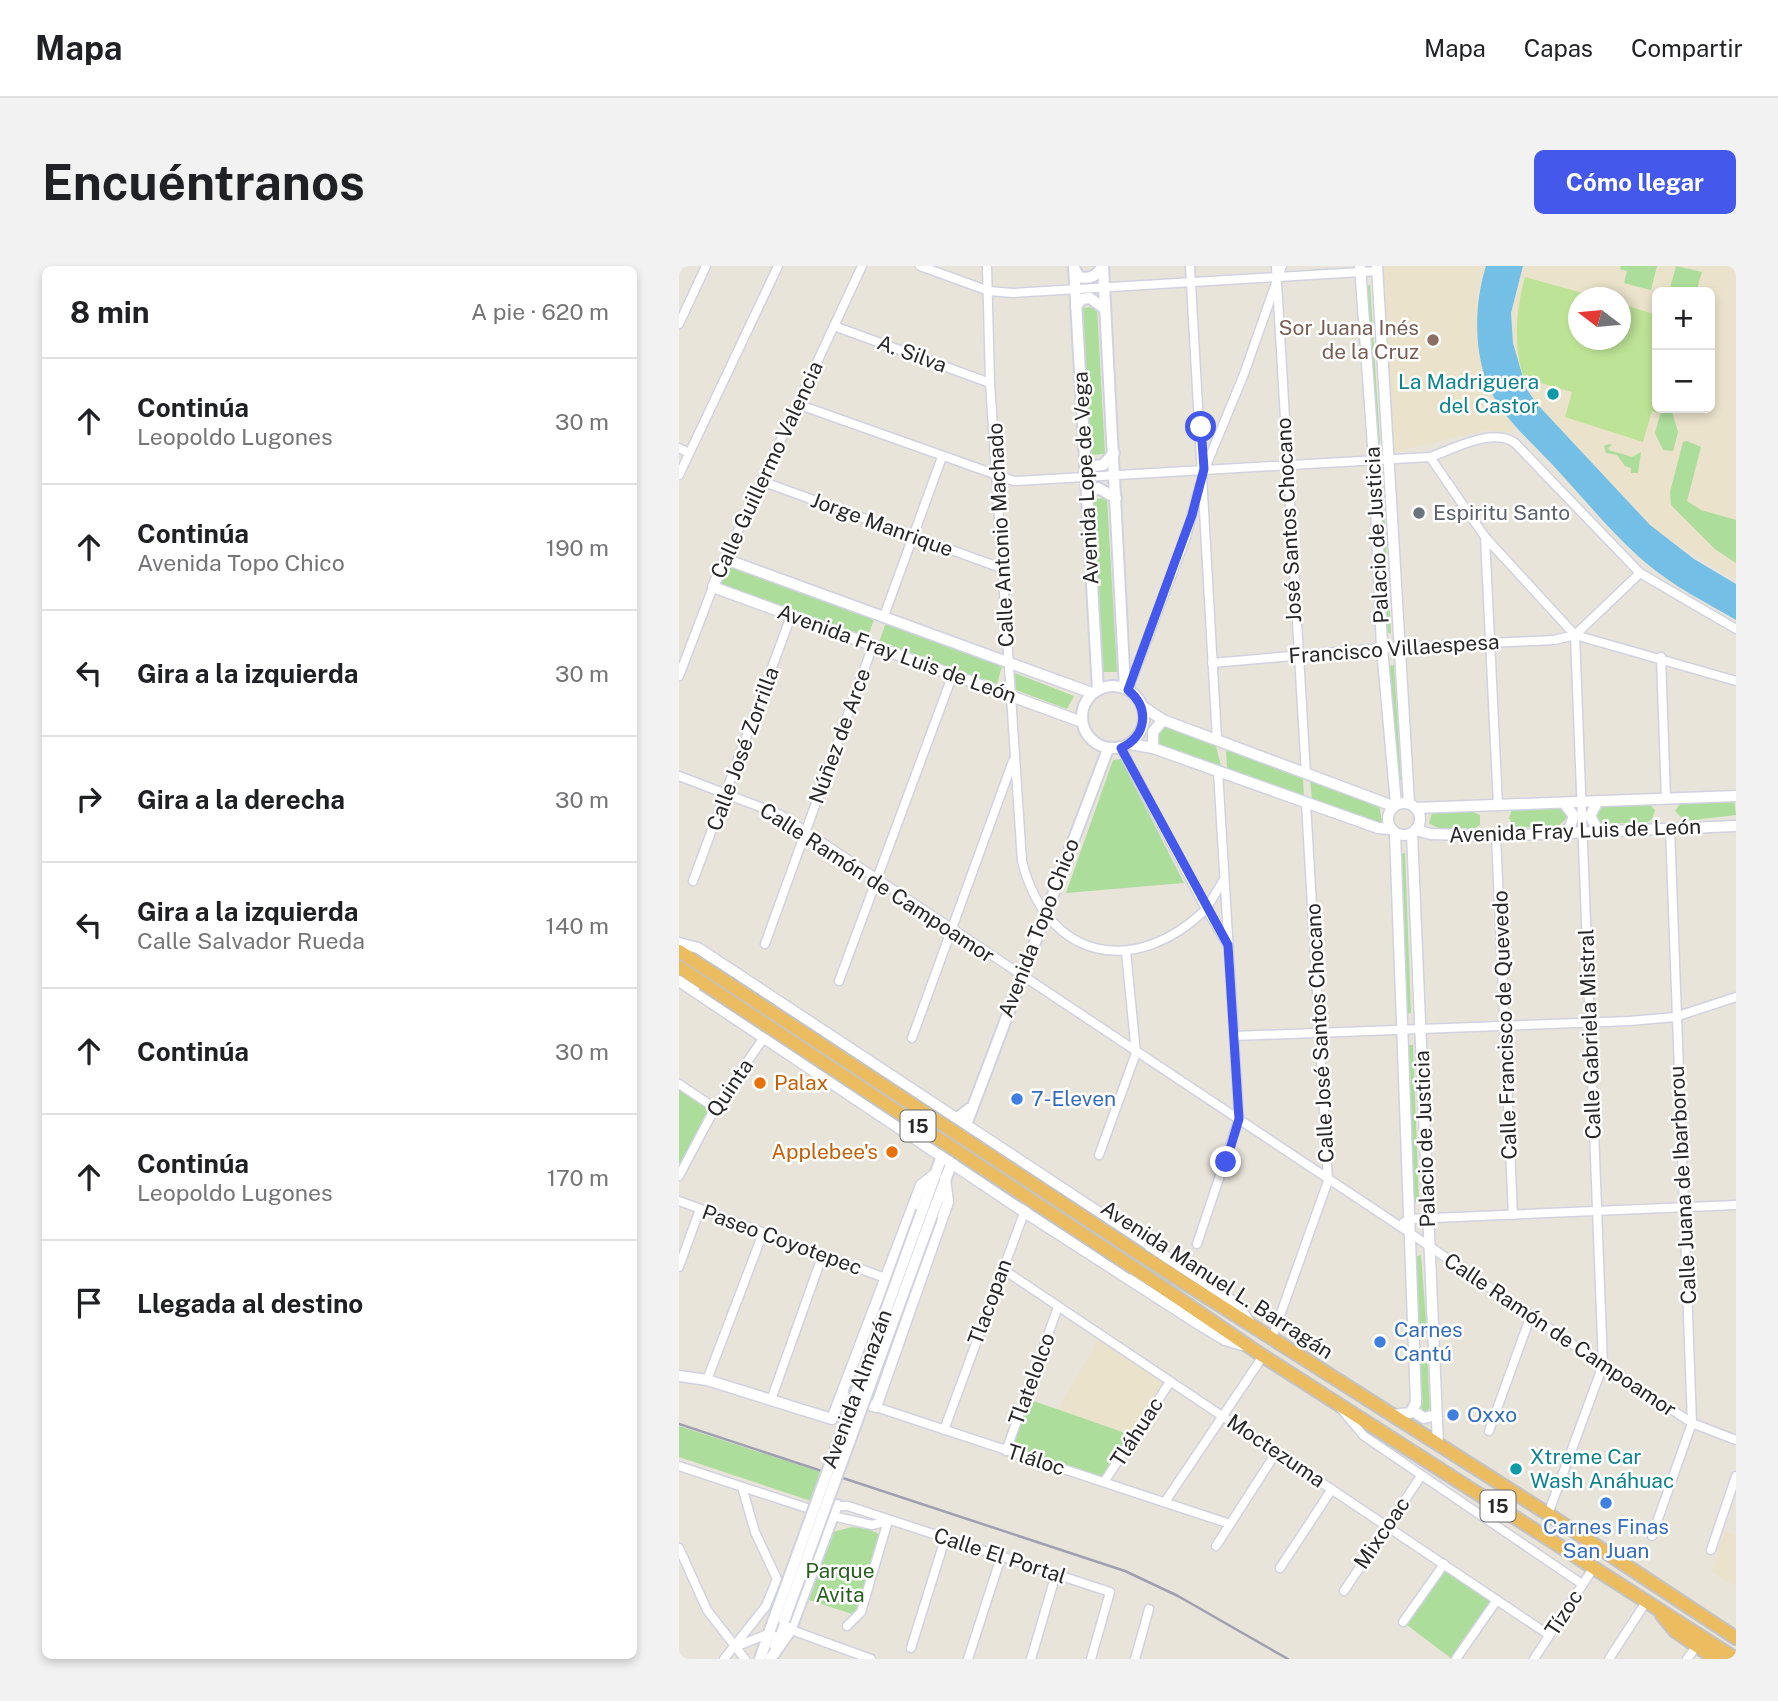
<!DOCTYPE html>
<html lang="es">
<head>
<meta charset="utf-8">
<style>
  :root { --surface:#fff; --page:#f2f2f2; --text:#202124; --muted:#757577; --line:#e0e0e0; --accent:#4458ec }
  body { margin:0; font-family:"Public Sans",sans-serif; background:var(--page); color:var(--text) }
  .controls { position:absolute; right:21px; top:21px; display:grid; overflow:hidden; border-radius:10px; box-shadow:0 4px 10px #0003 }
  .controls button { width:63px; height:63px; display:grid; place-items:center; padding:0; border:0; border-bottom:2px solid var(--line); background:var(--surface); color:var(--text); font:35px sans-serif }
  .compass { position:absolute; left:889px; top:21px; width:63px; height:63px; border-radius:50%; background:var(--surface); box-shadow:0 4px 10px #0003; rotate:286deg }
  .stop { position:absolute; width:21px; height:21px; margin:-16px; border:5px solid #4458ec; border-radius:50%; background:#fff }
  .stop.end { background:#4458ec; border-color:#fff; box-shadow:0 2px 7px #0008 }
  .list { margin:0; padding:0; list-style:none }
  h2 { display:flex; justify-content:space-between; align-items:center; height:91px; margin:0; padding:0 28px; font-size:30px }
  h2 small { font-size:23px; font-weight:400; color:var(--muted) }
  .list li { display:grid; grid-template-columns:46px 1fr auto; gap:21px; align-items:center; box-sizing:border-box; height:126px; padding:0 28px; border-top:2px solid var(--line) }
  .list b { display:block; font-size:26px; white-space:nowrap }
  .list p { margin:0; font-size:23px; white-space:nowrap; color:var(--muted) }
  .list em { font-size:23px; font-style:normal; color:var(--muted) }
  .icon { flex:none; width:38px; height:38px; fill:none; stroke:currentColor; stroke-width:2; stroke-linecap:round; stroke-linejoin:round }
  .map { position:relative; flex:none; width:1057px; height:1393px; overflow:hidden; border-radius:10px }
  header { display:flex; align-items:center; gap:42px; box-sizing:border-box; height:98px; padding:0 35px; background:var(--surface); border-bottom:2px solid var(--line) }
  header strong { font-size:33px }
  nav { display:flex; gap:38px; margin-inline-start:auto; font-size:24px }
  .intro { display:flex; align-items:center; justify-content:space-between; box-sizing:border-box; height:168px; padding:0 42px }
  h1 { margin:0; font-size:49px }
  .button { padding:18px 32px; border-radius:10px; background:var(--accent); color:#fff; font-size:24px; font-weight:700 }
  main { display:flex; gap:42px; padding:0 42px }
  aside { flex:1; background:var(--surface); border-radius:10px; box-shadow:0 4px 10px #0003 }
  .map>svg:first-child { display:block }
</style>
</head>
<body>
<header>
<strong>Mapa</strong>
<nav><a>Mapa</a><a>Capas</a><a>Compartir</a></nav>
</header>
<div class="intro"><h1>Encuéntranos</h1><a class="button">Cómo llegar</a></div>
<main>
<aside>
<h2>8 min<small>A pie · 620 m</small></h2>
<ul class="list">
<li><svg class="icon" aria-label="ahead" viewBox="0 0 24 24"><path d="M12 20V5M6 11l6-6 6 6"/></svg><div><b>Continúa</b><p>Leopoldo Lugones</p></div><em>30 m</em></li>
<li><svg class="icon" aria-label="ahead" viewBox="0 0 24 24"><path d="M12 20V5M6 11l6-6 6 6"/></svg><div><b>Continúa</b><p>Avenida Topo Chico</p></div><em>190 m</em></li>
<li><svg class="icon" aria-label="left" viewBox="0 0 24 24"><path d="M17 20v-9H6M10 6l-5 5 5 5"/></svg><div><b>Gira a la izquierda</b></div><em>30 m</em></li>
<li><svg class="icon" aria-label="right" viewBox="0 0 24 24"><path d="M7 20v-9h11M14 6l5 5-5 5"/></svg><div><b>Gira a la derecha</b></div><em>30 m</em></li>
<li><svg class="icon" aria-label="left" viewBox="0 0 24 24"><path d="M17 20v-9H6M10 6l-5 5 5 5"/></svg><div><b>Gira a la izquierda</b><p>Calle Salvador Rueda</p></div><em>140 m</em></li>
<li><svg class="icon" aria-label="ahead" viewBox="0 0 24 24"><path d="M12 20V5M6 11l6-6 6 6"/></svg><div><b>Continúa</b></div><em>30 m</em></li>
<li><svg class="icon" aria-label="ahead" viewBox="0 0 24 24"><path d="M12 20V5M6 11l6-6 6 6"/></svg><div><b>Continúa</b><p>Leopoldo Lugones</p></div><em>170 m</em></li>
<li><svg class="icon" aria-label="arrive" viewBox="0 0 24 24"><path d="M6 21V4h12l-3 4 3 4H6"/></svg><div><b>Llegada al destino</b></div></li>
</ul>
</aside>
<div class="map">
<svg width="1057" height="1393" viewBox="0 0 1057 1393">
  <rect width="100%" height="100%" fill="#e9e4da"/>
  <!-- education -->
  <g fill="#eae2ca" fill-rule="evenodd">
    <polygon points="702,0 807,0 798,29 812,126 836,162 831,166 809,164 714,186"/>
    <path d="M844 0H1057V314L993 276 971 259 858 138 847 122 833 77 832 47ZM978 26H1031V142H978ZM900 32H942V74H900Z"/>
    <polygon points="421,1070 487,1117 455,1169 379,1144"/>
    <polygon points="1047,1265 1057,1270 1057,1320 1032,1306"/>
  </g>
  <!-- green -->
  <g fill="#acdd9a">
    <polygon points="942,0 978,0 972,24 979,26 945,17 948,5 941,3"/>
    <polygon points="997,0 1023,6 1017,26 990,26"/>
    <polygon points="691,19 701,177 695,177 685,20"/>
    <polygon points="418,41 426,188 409,189 399,42"/>
    <polygon points="983,142 992,142 999,166 994,185 984,184 976,167"/>
    <polygon points="1008,175 1022,181 1008,235 1022,244 1057,254 1057,297 1036,283 992,239 991,226 1004,176"/>
    <polygon points="930,178 933,179 929,182 930,184 953,191 962,186 959,207 952,207 952,202 946,200 938,189 927,187 925,180"/>
    <polygon points="697,209 703,209 712,367 707,367"/>
    <polygon points="428,232 438,406 423,406 411,233"/>
    <polygon points="49,298 195,353 189,371 41,318"/>
    <polygon points="207,357 323,400 318,418 200,376"/>
    <polygon points="715,399 722,514 717,514 709,400"/>
    <polygon points="336,407 395,430 388,443 337,424"/>
    <polygon points="483,459 537,480 542,500 476,478"/>
    <polygon points="547,483 624,512 625,532 548,503"/>
    <polygon points="442,493 505,617 387,627 434,494"/>
    <polygon points="631,513 700,540 704,560 633,534"/>
    <polygon points="1003,535 1055,534 1057,549 1006,555 996,545"/>
    <polygon points="969,537 976,544 973,553 969,556 923,558 916,553 917,542 921,538"/>
    <polygon points="878,540 887,547 887,553 878,561 835,561 830,552 833,543 838,541"/>
    <path d="M792 545 801 549V559C790 567 761 566 750 557L753 547Z"/>
    <polygon points="726,587 732,747 727,748 721,588"/>
    <polygon points="729,779 734,779 740,936 735,937"/>
    <polygon points="0,818 36,842 0,910"/>
    <polygon points="742,989 748,1066 743,1072 739,1069 736,991"/>
    <polygon points="744,1084 748,1087 751,1142 747,1146 742,1142 739,1088"/>
    <polygon points="346,1132 455,1170 425,1216 327,1185"/>
    <polygon points="0,1160 141,1206 132,1235 0,1191"/>
    <polygon points="173,1261 189,1263 200,1268 176,1349 130,1334 154,1266"/>
    <polygon points="763,1300 818,1334 777,1393 773,1393 724,1356"/>
  </g>
  <!-- pitch -->
  <path fill="#bde396" d="M846 11 918 31 900 32V74H942V38L978 49V142H981L980 147 973 145 964 176 886 151 893 126 845 112C834 81 837 43 846 11Z"/>
  <!-- water -->
  <path fill="#74bfe5" d="M807 0H844L832 47 834 77 847 122 858 138 971 259 1015 293 1057 318V354C1026 336 994 320 967 297 932 267 902 229 871 196 851 175 825 152 812 126 794 89 795 38 807 0Z"/>
  <g fill="none" stroke-linecap="round" stroke-linejoin="round">
    <!-- minor casing -->
    <g stroke="#d0d2e0" stroke-width="11">
      <g id="minor">
        <polyline points="241,0 310,25 333,27 698,5"/>
        <path d="M308 0 311 117 343 595C368 695 456 712 527 643L549 679"/>
        <path d="M511 0C521 158 528 315 538 473"/>
        <polyline points="597,0 627,508"/>
        <polyline points="0,58 27,0"/>
        <polyline points="155,60 311,117"/>
        <path d="M118 138 335 215 751 191C775 183 813 161 836 177L961 307 1057 363"/>
        <polyline points="0,182 10,187"/>
        <polyline points="751,191 806,271 896,369 1057,415"/>
        <polyline points="527,200 565,108 603,0"/>
        <polyline points="0,209 99,0"/>
        <polyline points="82,215 325,303"/>
        <polyline points="806,271 819,539"/>
        <polyline points="46,293 183,0"/>
        <polyline points="205,350 263,191"/>
        <polyline points="982,391 987,533"/>
        <polyline points="533,397 703,382 875,374 896,369"/>
        <polyline points="0,410 34,321"/>
        <polyline points="449,424 507,271 521,219"/>
        <polyline points="442,482 527,643 544,615"/>
        <polyline points="0,510 102,549 731,967 924,1099 1013,1157 1057,1174"/>
        <polyline points="817,570 834,949"/>
        <polyline points="14,615 112,350"/>
        <polyline points="86,678 194,379"/>
        <polyline points="160,715 274,408"/>
        <polyline points="555,770 951,755 996,751 1057,731"/>
        <polyline points="233,772 334,495"/>
        <polyline points="0,818 36,842"/>
        <polyline points="420,889 457,787 447,686"/>
        <polyline points="0,910 36,842 84,773"/>
        <polyline points="0,935 206,1012"/>
        <polyline points="725,956 731,953 1057,939"/>
        <polyline points="518,978 560,853 539,505"/>
        <polyline points="0,1001 21,943"/>
        <polyline points="322,1002 870,1369"/>
        <polyline points="593,1072 649,915 627,537"/>
        <polyline points="28,1114 84,967"/>
        <polyline points="92,1134 144,988"/>
        <polyline points="197,1141 551,1258"/>
        <polyline points="662,1143 685,1170 903,1318"/>
        <polyline points="265,1164 359,909"/>
        <polyline points="810,1165 852,1049"/>
        <polyline points="327,1185 379,1041"/>
        <polyline points="0,1200 137,1245"/>
        <polyline points="425,1216 491,1116"/>
        <polyline points="486,1236 584,1090"/>
        <polyline points="154,1240 169,1240 431,1326 412,1393"/>
        <polyline points="869,1248 924,1099 896,369 961,307"/>
        <polyline points="149,1249 193,1259 209,1255"/>
        <polyline points="973,1270 1013,1157 991,562"/>
        <polyline points="537,1280 597,1187"/>
        <polyline points="0,1282 28,1344 66,1393"/>
        <polyline points="1032,1284 1057,1210"/>
        <polyline points="601,1302 653,1223"/>
        <polyline points="665,1325 742,1210"/>
        <polyline points="724,1356 765,1298"/>
        <polyline points="168,1360 182,1346 209,1255"/>
        <polyline points="107,1362 192,1393"/>
        <polyline points="56,1381 89,1368"/>
        <polyline points="232,1382 266,1273"/>
        <polyline points="45,1393 87,1340 98,1313 76,1266 63,1221"/>
        <polyline points="289,1393 322,1291"/>
        <polyline points="352,1393 377,1308"/>
        <polyline points="456,1393 470,1343"/>
        <polyline points="777,1393 818,1334"/>
        <polyline points="855,1393 915,1301"/>
        <polyline points="930,1393 967,1336"/>
        <polyline points="1008,1393 1017,1381"/>
      </g>
    </g>
    <!-- tertiary casing -->
    <g stroke="#d0d2e0" stroke-width="13">
      <g id="tertiary">
        <polyline points="681,0 695,194 703,382 717,538"/>
        <polyline points="698,0 730,537"/>
        <polyline points="463,440 484,454 714,540"/>
        <polyline points="403,456 34,321 46,293 413,427"/>
        <polyline points="451,478 474,482 699,562 712,563"/>
        <polyline points="474,482 474,466 484,454"/>
        <circle cx="725" cy="553" r="16"/>
        <polyline points="885,537 895,550 889,565"/>
        <polyline points="737,542 1057,530"/>
        <polyline points="736,564 752,568 817,570 1057,560"/>
        <polyline points="919,564 911,550 919,535"/>
        <polyline points="733,567 759,1179"/>
        <polyline points="0,677 19,682 542,1027 558,1039 571,1057"/>
        <polyline points="0,715 344,945 521,1059 546,1074 563,1079"/>
        <polyline points="0,1110 28,1114 153,1153 242,919 256,908"/>
        <polyline points="163,1130 197,1141 269,936 266,912"/>
        <polyline points="734,1145 745,1152 757,1149"/>
        <polyline points="713,1149 731,1147 737,1137 716,567"/>
      </g>
    </g>
    <!-- secondary casing -->
    <g stroke="#d0d2e0" stroke-width="14">
      <g id="secondary">
        <polyline points="395,0 419,424"/>
        <polyline points="424,0 446,422"/>
        <path d="M395 2 400 11C412 14 418 9 424 0"/>
        <polyline points="397,40 403,33 411,32 426,43"/>
        <polyline points="406,196 415,200 424,199 435,187"/>
        <polyline points="408,234 413,225 419,222 437,232"/>
        <circle cx="434" cy="451" r="31"/>
        <polyline points="243,945 276,854 290,843"/>
        <polyline points="253,949 429,483"/>
        <polyline points="96,1380 105,1355"/>
        <polyline points="92,1392 111,1365 158,1239"/>
        <polyline points="81,1393 91,1364"/>
      </g>
    </g>
    <!-- trunk casing -->
    <g stroke="#c3c3c3" stroke-width="16">
      <g id="trunk">
        <polyline points="0,685 32,706"/>
        <polyline points="0,701 24,717"/>
        <polyline points="462,989 869,1248 1057,1372"/>
        <polyline points="455,1002 584,1090 1057,1393"/>
        <polyline points="983,1349 996,1365 1037,1393"/>
      </g>
    </g>
    <!-- minor -->
    <use href="#minor" stroke="#fff" stroke-width="8"/>
    <!-- tertiary -->
    <use href="#tertiary" stroke="#fff" stroke-width="10"/>
    <!-- secondary -->
    <use href="#secondary" stroke="#fff" stroke-width="10"/>
    <!-- trunk -->
    <use href="#trunk" stroke="#ecbc60" stroke-width="12"/>
    <!-- rail -->
    <polyline stroke="#9e9fb1" stroke-width="2.5" points="0,1158 446,1305 499,1330 609,1393"/>
    <!-- secondary-bridge casing -->
    <g stroke="#d0d2e0" stroke-width="14" stroke-linecap="butt">
      <g id="secondary-bridge">
        <polyline points="105,1355 253,949"/>
        <polyline points="91,1364 243,945"/>
      </g>
    </g>
    <!-- trunk-bridge casing -->
    <g stroke="#c3c3c3" stroke-width="16" stroke-linecap="butt">
      <g id="trunk-bridge">
        <polyline points="32,706 462,989"/>
        <polyline points="24,717 455,1002"/>
      </g>
    </g>
    <!-- secondary-bridge -->
    <use href="#secondary-bridge" stroke="#fff" stroke-width="10"/>
    <!-- trunk-bridge -->
    <use href="#trunk-bridge" stroke="#ecbc60" stroke-width="12"/>
  </g>
  <g fill="none" stroke-linecap="round" stroke-linejoin="round">
    <!-- route -->
    <path stroke="#4458ec" stroke-width="9" d="M522 161 525 203 513 249 449 424C471 442 468 470 442 482L549 679 560 853 547 896"/>
  </g>
  <!-- markers -->
  <circle fill="#8d6e63" stroke="#fff" stroke-width="2.5" cx="754" cy="74" r="7"/>
  <g fill="#0f9aa8" stroke="#fff" stroke-width="2.5">
    <circle cx="874" cy="128" r="7"/>
    <circle cx="837" cy="1203" r="7"/>
  </g>
  <circle fill="#6b7280" stroke="#fff" stroke-width="2.5" cx="740" cy="247" r="7"/>
  <g fill="#e8710a" stroke="#fff" stroke-width="2.5">
    <circle cx="81" cy="817" r="7"/>
    <circle cx="213" cy="886" r="7"/>
  </g>
  <g fill="#3f7fe0" stroke="#fff" stroke-width="2.5">
    <circle cx="338" cy="833" r="7"/>
    <circle cx="701" cy="1076" r="7"/>
    <circle cx="774" cy="1149" r="7"/>
    <circle cx="927" cy="1237" r="7"/>
  </g>
  <g text-anchor="middle" stroke-width="5" stroke-linejoin="round" paint-order="stroke">
    <!-- shield labels -->
    <g fill="#fff" stroke="#686868" stroke-width="2">
      <rect x="221.5" y="844.5" width="35" height="31" rx="5"/>
      <rect x="801.5" y="1224.5" width="35" height="31" rx="5"/>
    </g>
    <g font-size="19" font-weight="bold" fill="#282828">
      <text x="239" y="867">15</text>
      <text x="819" y="1247">15</text>
    </g>
    <!-- education labels -->
    <g font-size="21" fill="#785e54" stroke="#fff" text-anchor="end">
      <text x="740" y="69">Sor Juana Inés<tspan x="740" dy="24">de la Cruz</tspan></text>
    </g>
    <!-- street labels -->
    <g font-size="21" fill="#282828" stroke="#fff">
      <text transform="translate(233 88) rotate(20)" y="7">A. Silva</text>
      <text transform="translate(88 204) rotate(-65)" y="7">Calle Guillermo Valencia</text>
      <text transform="translate(407 212) rotate(-93)" y="7">Avenida Lope de Vega</text>
      <text transform="translate(610 254) rotate(-93)" y="7">José Santos Chocano</text>
      <text transform="translate(203 259) rotate(20)" y="7">Jorge Manrique</text>
      <text transform="translate(322 269) rotate(-93)" y="7">Calle Antonio Machado</text>
      <text transform="translate(698 269) rotate(-93)" y="7">Palacio de Justicia</text>
      <text transform="translate(715 383) rotate(-4)" y="7">Francisco Villaespesa</text>
      <text transform="translate(218 388) rotate(20)" y="7">Avenida Fray Luis de León</text>
      <text transform="translate(161 470) rotate(-70)" y="7">Núñez de Arce</text>
      <text transform="translate(64 483) rotate(-70)" y="7">Calle José Zorrilla</text>
      <text transform="translate(896 565) rotate(-2)" y="7">Avenida Fray Luis de León</text>
      <text transform="translate(198 617) rotate(33)" y="7">Calle Ramón de Campoamor</text>
      <text transform="translate(360 662) rotate(-69)" y="7">Avenida Topo Chico</text>
      <text transform="translate(826 759) rotate(-92)" y="7">Calle Francisco de Quevedo</text>
      <text transform="translate(641 767) rotate(-93)" y="7">Calle José Santos Chocano</text>
      <text transform="translate(911 768) rotate(-92)" y="7">Calle Gabriela Mistral</text>
      <text transform="translate(51 822) rotate(-56)" y="7">Quinta</text>
      <text transform="translate(746 873) rotate(-92)" y="7">Palacio de Justicia</text>
      <text transform="translate(1004 919) rotate(-93)" y="7">Calle Juana de Ibarborou</text>
      <text transform="translate(103 974) rotate(20)" y="7">Paseo Coyotepec</text>
      <text transform="translate(538 1014) rotate(33)" y="7">Avenida Manuel L. Barragán</text>
      <text transform="translate(311 1036) rotate(-70)" y="7">Tlacopan</text>
      <text transform="translate(881 1069) rotate(34)" y="7">Calle Ramón de Campoamor</text>
      <text transform="translate(353 1113) rotate(-70)" y="7">Tlatelolco</text>
      <text transform="translate(178 1123) rotate(-70)" y="7">Avenida Almazán</text>
      <text transform="translate(458 1166) rotate(-57)" y="7">Tláhuac</text>
      <text transform="translate(597 1185) rotate(34)" y="7">Moctezuma</text>
      <text transform="translate(357 1194) rotate(18)" y="7">Tláloc</text>
      <text transform="translate(703 1267) rotate(-56)" y="7">Mixcoac</text>
      <text transform="translate(321 1290) rotate(18)" y="7">Calle El Portal</text>
      <text transform="translate(885 1347) rotate(-57)" y="7">Tízoc</text>
    </g>
    <!-- culture labels -->
    <g font-size="21" fill="#0d838f" stroke="#fff" text-anchor="end">
      <text x="860" y="123">La Madriguera<tspan x="860" dy="24">del Castor</tspan></text>
      <text x="851" y="1198" text-anchor="start">Xtreme Car<tspan x="851" dy="24">Wash Anáhuac</tspan></text>
    </g>
    <!-- worship labels -->
    <g font-size="21" fill="#5b616d" stroke="#fff" text-anchor="start">
      <text x="754" y="254">Espiritu Santo</text>
    </g>
    <!-- food labels -->
    <g font-size="21" fill="#c56008" stroke="#fff" text-anchor="start">
      <text x="95" y="824">Palax</text>
      <text x="199" y="893" text-anchor="end">Applebee's</text>
    </g>
    <!-- shop labels -->
    <g font-size="21" fill="#366cbe" stroke="#fff" text-anchor="start">
      <text x="352" y="840">7-Eleven</text>
      <text x="715" y="1071">Carnes<tspan x="715" dy="24">Cantú</tspan></text>
      <text x="788" y="1156">Oxxo</text>
      <text x="927" y="1268" text-anchor="middle">Carnes Finas<tspan x="927" dy="24">San Juan</tspan></text>
    </g>
    <!-- park labels -->
    <g font-size="21" fill="#275f1e" stroke="#fff">
      <text x="161" y="1312">Parque<tspan x="161" dy="24">Avita</tspan></text>
    </g>
  </g>
</svg>
<div class="controls">
<button>+</button>
<button>−</button>
</div>
<svg class="compass" viewBox="-18 -18 36 36"><path d="M0-13l5 13h-10z" fill="#e53935"/><path d="M0 13l5-13h-10z" fill="#757577"/></svg>
<div class="stop" style="left:522px;top:161px"></div>
<div class="stop end" style="left:547px;top:896px"></div>
</div>
</main>
</body>
</html>
